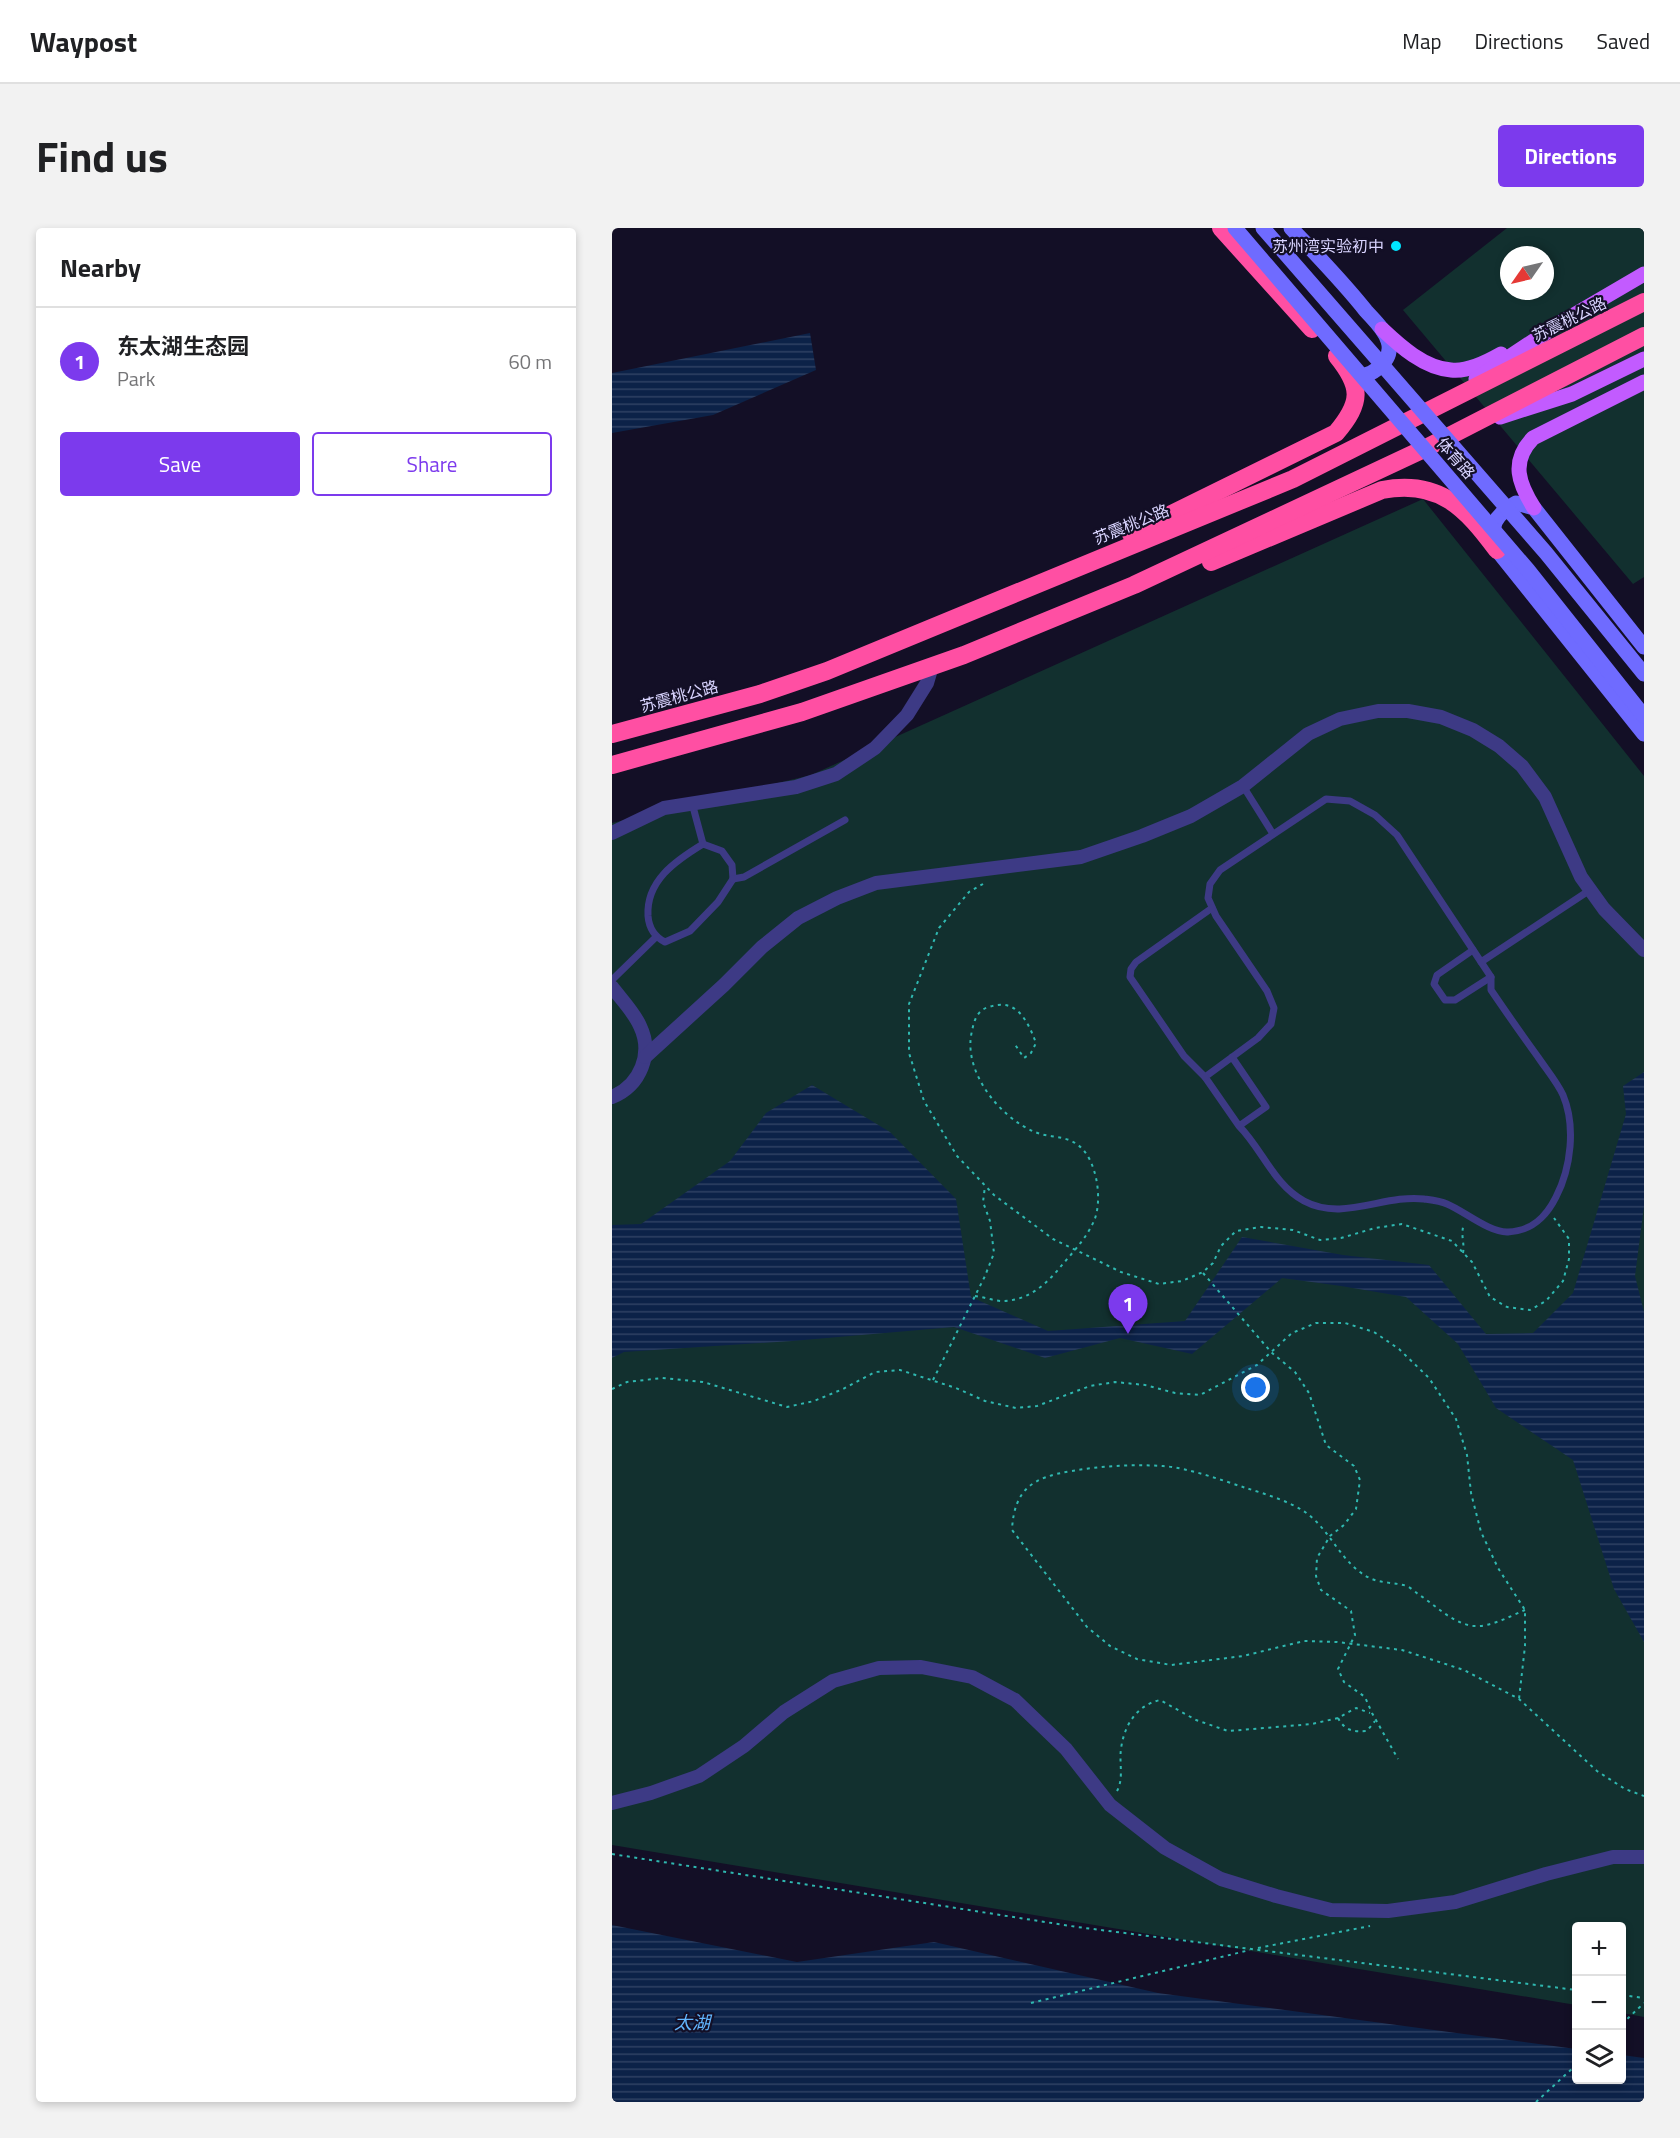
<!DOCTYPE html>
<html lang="en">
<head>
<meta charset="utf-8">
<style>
  :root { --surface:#fff; --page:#f2f2f2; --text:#202124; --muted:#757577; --line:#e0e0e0; --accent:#7c3aed }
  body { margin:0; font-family:"Titillium Web","Noto Sans SC",sans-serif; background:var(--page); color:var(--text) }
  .controls { position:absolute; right:18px; bottom:18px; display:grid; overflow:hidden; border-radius:6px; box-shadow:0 3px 9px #0003 }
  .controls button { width:54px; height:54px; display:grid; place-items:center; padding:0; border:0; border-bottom:2px solid var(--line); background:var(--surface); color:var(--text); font:30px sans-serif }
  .compass { position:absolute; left:888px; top:18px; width:54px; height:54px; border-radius:50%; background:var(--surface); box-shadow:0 3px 9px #0003; rotate:236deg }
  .you { position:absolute; left:644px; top:1160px; width:21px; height:21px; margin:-15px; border:4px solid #fff; border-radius:50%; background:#1a73e8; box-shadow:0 0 0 9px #1a73e833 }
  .badge { display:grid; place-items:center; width:39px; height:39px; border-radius:50%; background:var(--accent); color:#fff; font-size:20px; font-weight:700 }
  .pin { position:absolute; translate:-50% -50px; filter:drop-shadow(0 2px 3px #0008) }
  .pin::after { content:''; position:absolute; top:32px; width:21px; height:18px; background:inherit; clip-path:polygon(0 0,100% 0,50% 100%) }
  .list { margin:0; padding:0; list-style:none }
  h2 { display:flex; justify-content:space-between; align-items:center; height:78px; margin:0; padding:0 24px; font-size:26px }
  h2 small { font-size:20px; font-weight:400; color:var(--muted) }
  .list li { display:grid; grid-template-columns:39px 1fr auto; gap:18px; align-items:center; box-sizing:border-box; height:108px; padding:0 24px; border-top:2px solid var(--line) }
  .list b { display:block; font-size:22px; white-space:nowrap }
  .list p { margin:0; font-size:20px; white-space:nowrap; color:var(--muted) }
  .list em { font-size:20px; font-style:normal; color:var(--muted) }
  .actions { display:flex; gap:12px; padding:18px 24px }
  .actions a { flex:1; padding:14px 0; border:2px solid var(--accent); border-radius:6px; text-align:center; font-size:21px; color:var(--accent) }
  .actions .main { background:var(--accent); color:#fff }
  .icon { flex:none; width:33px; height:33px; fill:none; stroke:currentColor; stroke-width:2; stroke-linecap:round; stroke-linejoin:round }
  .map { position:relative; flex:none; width:1032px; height:1874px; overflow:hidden; border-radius:6px }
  header { display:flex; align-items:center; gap:36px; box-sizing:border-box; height:84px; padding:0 30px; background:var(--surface); border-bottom:2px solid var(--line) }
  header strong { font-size:28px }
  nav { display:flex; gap:33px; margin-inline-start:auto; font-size:21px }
  .intro { display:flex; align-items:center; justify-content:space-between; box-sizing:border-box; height:144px; padding:0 36px }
  h1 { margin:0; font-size:42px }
  .button { padding:15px 27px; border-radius:6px; background:var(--accent); color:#fff; font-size:21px; font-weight:700 }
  main { display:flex; gap:36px; padding:0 36px }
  aside { flex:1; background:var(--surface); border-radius:6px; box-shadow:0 3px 9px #0003 }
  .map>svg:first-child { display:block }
</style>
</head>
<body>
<header>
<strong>Waypost</strong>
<nav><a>Map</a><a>Directions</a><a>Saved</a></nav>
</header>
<div class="intro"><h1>Find us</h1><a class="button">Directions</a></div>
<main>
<aside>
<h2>Nearby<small></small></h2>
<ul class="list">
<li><span class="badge">1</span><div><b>东太湖生态园</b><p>Park</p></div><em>60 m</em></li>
</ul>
<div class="actions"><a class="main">Save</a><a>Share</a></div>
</aside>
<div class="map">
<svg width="1032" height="1874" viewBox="0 0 1032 1874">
  <defs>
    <pattern id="water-rules" width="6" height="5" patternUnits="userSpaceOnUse" patternTransform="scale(1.5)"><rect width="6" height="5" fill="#0c2248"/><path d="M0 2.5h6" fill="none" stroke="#2f4163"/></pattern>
  </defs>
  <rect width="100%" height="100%" fill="#130f26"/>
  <!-- park -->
  <g fill="#12302f" fill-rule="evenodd">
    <path d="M895 0H1032V349L1021 356 791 82ZM897 27H933V63H897Z"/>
    <polygon points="811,271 1032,548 1032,1789 1010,1785 1010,1698 964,1698 964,1777 0,1617 0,595 199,547"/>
  </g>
  <!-- water -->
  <g fill="url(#water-rules)">
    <polygon points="198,105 204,142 101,187 0,205 0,145"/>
    <polygon points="1032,844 1032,978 1023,1048 1032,1084 1032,1414 1002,1361 961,1232 884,1180 846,1116 794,1069 729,1058 670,1050 580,1126 508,1110 433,1130 342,1099 180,1113 12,1124 0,1130 0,997 29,996 118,933 154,885 200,857 278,904 344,971 359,1069 436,1103 573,1093 630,1009 731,1027 817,1037 874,1106 921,1105 961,1065 1014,886 1011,858"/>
    <polygon points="0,1697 185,1734 322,1714 546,1765 964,1821 964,1852 1010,1852 1010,1827 1032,1830 1032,1874 0,1874"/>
  </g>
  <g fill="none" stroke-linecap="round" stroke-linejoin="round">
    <!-- path -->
    <g stroke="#2fb8b0" stroke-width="2" stroke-dasharray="3 4.5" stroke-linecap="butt">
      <polyline points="371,656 357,664 327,700 297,776 297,825 312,873 345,928 382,967 441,1011 509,1044 547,1056 570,1053 591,1044 601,1035 609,1018 624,1003 649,999 681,1002 708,1012 729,1010 763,1000 790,996 840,1013 860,1034 878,1069 895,1079 918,1082 934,1073 951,1053 957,1031 957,1011 942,990"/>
      <path d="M851 1025C853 1015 848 1007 852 996"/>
      <polyline points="591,1045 659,1124 683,1144 697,1165 714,1217 742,1238 748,1252 744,1281 732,1297 718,1308 705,1330 704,1348 709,1362 739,1383 743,1407 726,1441 732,1454 753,1469 760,1485 786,1531"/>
      <path d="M363 1068C372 1069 382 1073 390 1073 416 1073 435 1056 450 1037 462 1023 475 1009 482 993 491 972 485 931 466 917 453 907 437 910 423 904 388 890 350 843 360 803 362 793 365 782 377 779 405 769 416 794 424 815L419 825 412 830 402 815"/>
      <polyline points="321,1152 373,1048 382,1025 378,993 371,974 373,958"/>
      <polyline points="0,1161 15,1154 50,1150 91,1154 175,1179 202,1173 231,1161 263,1144 288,1142 344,1160 373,1173 404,1180 425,1178 478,1158 503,1154 533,1157 563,1165 588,1167 645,1137 680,1105 704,1095 733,1095 762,1104 787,1121 817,1150 844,1191 855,1227 859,1265 869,1304 886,1340 913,1382 913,1418 907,1471"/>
      <path d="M913 1382C896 1389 874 1402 856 1397 837 1392 823 1377 806 1366 803 1364 799 1360 795 1358 779 1353 764 1357 748 1344 726 1328 717 1301 693 1284 677 1273 653 1266 634 1260 609 1252 577 1240 551 1238 520 1236 489 1238 460 1243 421 1249 402 1261 400 1302L475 1399 498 1418 525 1431 559 1437 631 1428 692 1413 725 1414 790 1422 852 1442 907 1471 985 1543 1013 1561 1032 1568"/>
      <path d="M726 1490C733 1503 742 1504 755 1503L763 1493"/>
      <path d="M505 1563C512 1550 507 1535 509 1521 512 1497 525 1477 548 1472L584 1492 616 1503 700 1496 726 1490 744 1480 758 1485"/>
      <polyline points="0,1626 465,1699 964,1762"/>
      <polyline points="646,1720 758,1698"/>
      <polyline points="1010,1767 1032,1770"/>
      <polyline points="419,1775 638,1722"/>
      <polyline points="1010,1796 1032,1775"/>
      <polyline points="924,1874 964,1837"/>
    </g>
    <!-- lane -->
    <g stroke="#3d3a85" stroke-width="7">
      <polyline points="631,558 661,606"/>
      <polyline points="80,575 91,616"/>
      <path d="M91 616 110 623 120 637 121 651 106 674 78 703 53 714C43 709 37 700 36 688 34 653 63 633 91 616Z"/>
      <polyline points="121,651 132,649 233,592"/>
      <polyline points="861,722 825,747 822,756 833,772 843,772 879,749"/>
      <polyline points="869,734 978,662"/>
      <polyline points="0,752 44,709"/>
      <path d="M620 829 654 879 627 898 593 849 646 810 659 796 662 780 655 763 604 688 596 670 598 656 608 642 714 571 738 573 763 587 785 607 879 749V762C894 784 910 807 926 829 934 841 945 854 951 867 964 898 959 940 944 969 934 989 920 1003 896 1004 878 1005 852 983 835 976 828 973 819 972 812 971 772 966 731 994 692 973 662 957 650 921 627 898"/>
      <polyline points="593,849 572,828 518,749 519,741 524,734 600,680"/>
    </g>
    <!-- street -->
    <g stroke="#3d3a85" stroke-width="14">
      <polyline points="0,605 52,580 184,559 224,546 263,520 295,487 315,455 320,438"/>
      <path d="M0 759C9 771 22 784 28 798 41 825 29 857 0 869"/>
      <polyline points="33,829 112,757 150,719 186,690 225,670 264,655 469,629 530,608 579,588 631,558 696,506 728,491 766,483 796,483 829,489 861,502 887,518 910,538 933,569 969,649 992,681 1032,722"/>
      <polyline points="0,1575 39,1565 87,1548 132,1518 172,1484 221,1453 267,1440 309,1439 360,1449 403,1472 454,1521 498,1577 553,1620 609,1651 664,1668 719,1682 776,1683 843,1674 934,1646 1001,1629 1032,1629"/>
    </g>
    <!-- secondary -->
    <g stroke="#6f6bff" stroke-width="15">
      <path d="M679 0C705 27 731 54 754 83 762 92 773 102 776 113 780 125 774 134 765 141 756 148 749 149 739 145"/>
      <path d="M1032 419 922 280 904 275C882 288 877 297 885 322L1032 506"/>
    </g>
    <!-- primary -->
    <g stroke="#c25bff" stroke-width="15">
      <path d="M770 101C788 118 812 140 839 142 856 144 875 134 889 126"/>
      <polyline points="864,151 950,94 1032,46"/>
      <polyline points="888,189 960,166 1032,131"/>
      <path d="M922 280C907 256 898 234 921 210L1032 154"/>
    </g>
    <!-- highway -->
    <g stroke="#ff4fa3" stroke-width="18">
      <polyline points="609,0 700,101"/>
      <path d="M519 306 724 205C750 174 750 159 725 128"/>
      <path d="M599 334 770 262C827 251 854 280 885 322"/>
      <polyline points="0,506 148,466 215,443 681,251 1032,74"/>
      <polyline points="0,537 190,484 352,427 522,357 816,219 1032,108"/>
    </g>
    <!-- secondary-bridge -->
    <g stroke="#6f6bff" stroke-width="15">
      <polyline points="623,0 916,342 1032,488"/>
      <polyline points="651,0 934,325 1032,446"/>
    </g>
  </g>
  <!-- markers -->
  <circle fill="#00e5ff" stroke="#130f26" stroke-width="2" cx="784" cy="18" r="6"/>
  <g text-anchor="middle" stroke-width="4.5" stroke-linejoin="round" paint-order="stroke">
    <!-- poi labels -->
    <g font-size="16" fill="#d9d4ff" stroke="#130f26" text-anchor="end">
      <text x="772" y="24">苏州湾实验初中</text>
    </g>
    <!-- street labels -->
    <g font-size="16" fill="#d9d4ff" stroke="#130f26">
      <text transform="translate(957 91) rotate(-26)" y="6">苏震桃公路</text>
      <text transform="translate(844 230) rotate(49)" y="6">体育路</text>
      <text transform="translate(519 296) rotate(-22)" y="6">苏震桃公路</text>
      <text transform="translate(67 468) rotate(-15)" y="6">苏震桃公路</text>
    </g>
    <!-- water labels -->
    <g font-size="18" font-style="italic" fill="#62b6ff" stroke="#130f26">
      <text x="80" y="1801">太湖</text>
    </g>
  </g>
</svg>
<div class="controls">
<button>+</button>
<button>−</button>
<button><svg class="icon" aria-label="layers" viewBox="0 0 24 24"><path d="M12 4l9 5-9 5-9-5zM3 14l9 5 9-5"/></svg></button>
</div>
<svg class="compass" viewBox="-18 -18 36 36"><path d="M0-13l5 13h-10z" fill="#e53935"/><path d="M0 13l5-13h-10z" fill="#757577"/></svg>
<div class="you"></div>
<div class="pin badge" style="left:516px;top:1106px">1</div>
</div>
</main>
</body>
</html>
